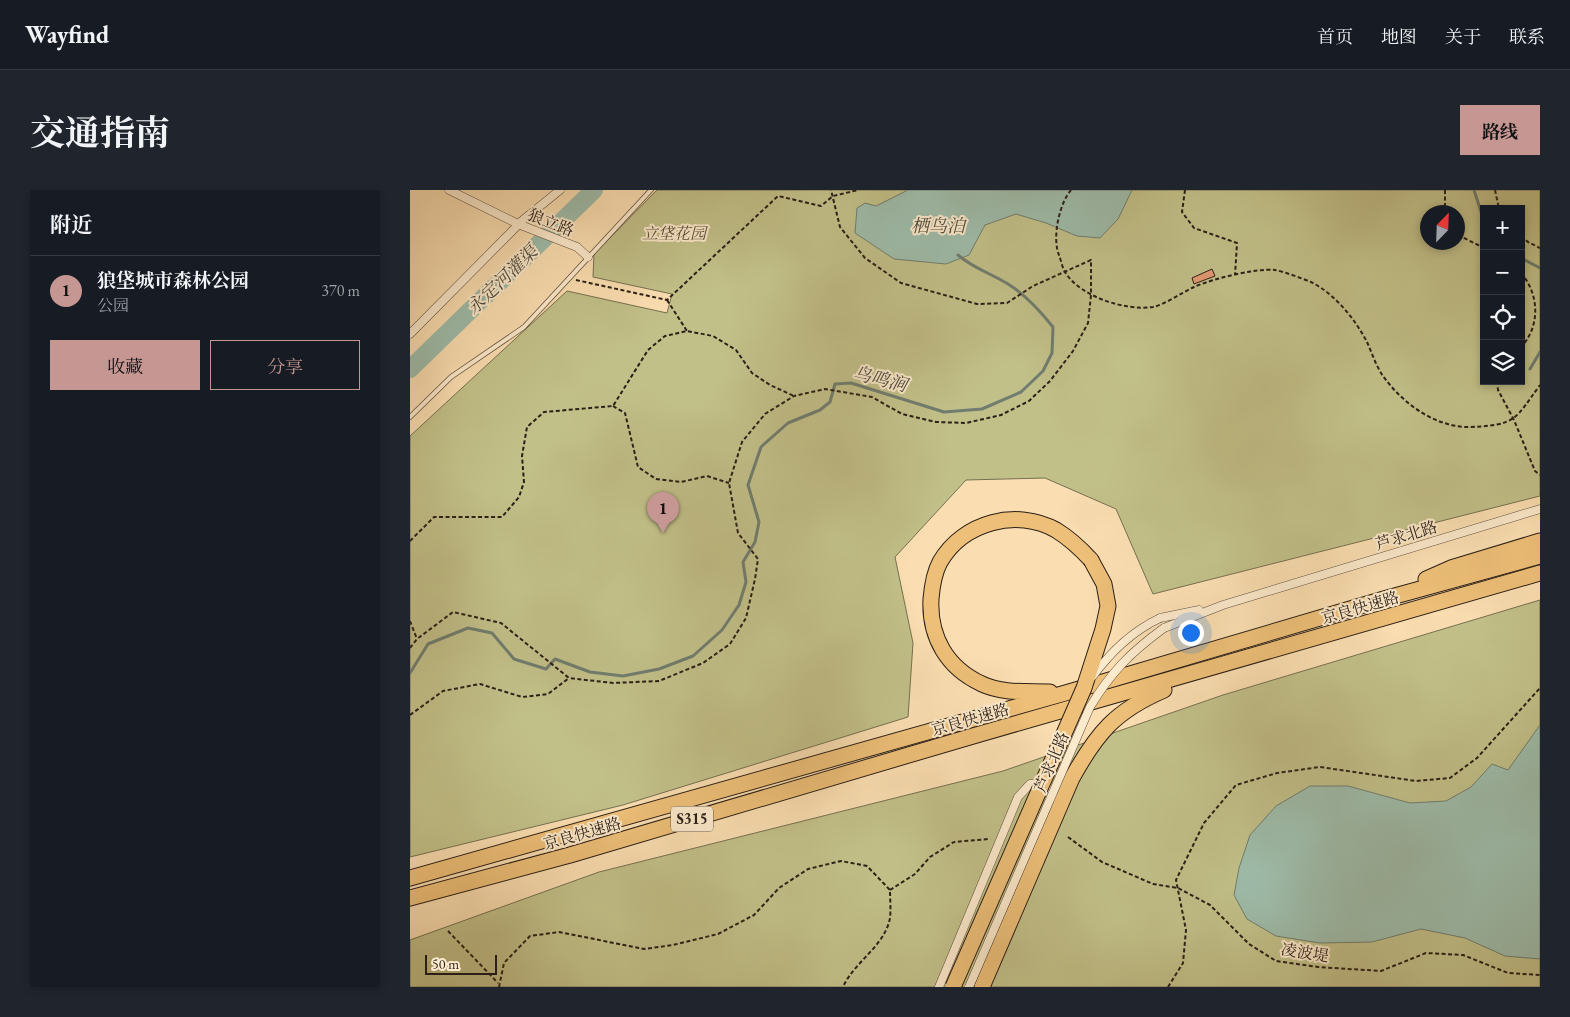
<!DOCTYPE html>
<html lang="zh">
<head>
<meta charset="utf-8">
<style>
  :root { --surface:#171b24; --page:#20242c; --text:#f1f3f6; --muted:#9ea1a6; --line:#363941; --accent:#c59692 }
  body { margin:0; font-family:"EB Garamond","Noto Serif SC",serif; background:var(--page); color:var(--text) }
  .controls { position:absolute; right:15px; top:15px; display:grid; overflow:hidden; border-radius:0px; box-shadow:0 2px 8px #0003 }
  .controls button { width:45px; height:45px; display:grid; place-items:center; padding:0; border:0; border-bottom:1px solid var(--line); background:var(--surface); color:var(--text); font:25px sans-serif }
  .compass { position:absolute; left:1010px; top:15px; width:45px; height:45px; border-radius:50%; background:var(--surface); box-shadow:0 2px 8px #0003; rotate:23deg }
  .scale { position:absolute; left:15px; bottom:12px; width:72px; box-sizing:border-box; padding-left:5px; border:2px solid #2b1f17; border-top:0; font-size:14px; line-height:18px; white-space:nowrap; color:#2b1f17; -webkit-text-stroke:4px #fceacc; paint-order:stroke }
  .you { position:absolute; left:780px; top:442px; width:18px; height:18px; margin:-12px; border:4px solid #fff; border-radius:50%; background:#1a73e8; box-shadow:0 0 0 8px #1a73e833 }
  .badge { display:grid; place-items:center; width:32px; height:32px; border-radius:50%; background:var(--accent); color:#111; font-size:16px; font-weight:700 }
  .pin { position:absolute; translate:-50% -41px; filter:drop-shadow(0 1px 2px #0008) }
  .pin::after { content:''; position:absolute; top:26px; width:18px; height:15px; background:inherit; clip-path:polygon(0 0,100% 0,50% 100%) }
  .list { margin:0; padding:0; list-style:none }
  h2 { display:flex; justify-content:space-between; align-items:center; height:65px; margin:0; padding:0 20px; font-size:21px }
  h2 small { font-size:16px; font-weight:400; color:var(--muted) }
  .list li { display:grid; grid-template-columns:32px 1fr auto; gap:15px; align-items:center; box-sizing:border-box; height:70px; padding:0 20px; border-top:1px solid var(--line) }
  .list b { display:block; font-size:19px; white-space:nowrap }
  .list p { margin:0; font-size:16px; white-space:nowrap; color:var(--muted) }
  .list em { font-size:16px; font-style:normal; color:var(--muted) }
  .actions { display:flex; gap:10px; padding:15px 20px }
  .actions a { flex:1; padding:11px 0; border:1px solid var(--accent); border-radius:0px; text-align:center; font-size:18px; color:var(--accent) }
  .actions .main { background:var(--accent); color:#111 }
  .icon { flex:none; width:28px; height:28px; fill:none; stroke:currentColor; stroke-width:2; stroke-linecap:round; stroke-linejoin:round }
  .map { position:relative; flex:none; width:1130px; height:797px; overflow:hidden; border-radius:0px }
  header { display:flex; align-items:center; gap:30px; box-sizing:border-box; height:70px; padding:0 25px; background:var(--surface); border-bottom:1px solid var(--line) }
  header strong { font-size:24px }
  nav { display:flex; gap:28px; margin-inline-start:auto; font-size:18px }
  .intro { display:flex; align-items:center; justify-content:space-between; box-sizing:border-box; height:120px; padding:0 30px }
  h1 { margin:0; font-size:35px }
  .button { padding:12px 22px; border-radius:0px; background:var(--accent); color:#111; font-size:18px; font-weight:700 }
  main { display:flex; gap:30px; padding:0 30px }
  aside { flex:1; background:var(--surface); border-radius:0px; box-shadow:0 2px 8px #0003 }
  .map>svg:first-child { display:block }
</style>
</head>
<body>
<header>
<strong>Wayfind</strong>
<nav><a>首页</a><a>地图</a><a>关于</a><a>联系</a></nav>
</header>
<div class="intro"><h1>交通指南</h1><a class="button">路线</a></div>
<main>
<aside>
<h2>附近<small></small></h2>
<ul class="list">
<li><span class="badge">1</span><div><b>狼垡城市森林公园</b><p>公园</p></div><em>370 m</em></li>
</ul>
<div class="actions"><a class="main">收藏</a><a>分享</a></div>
</aside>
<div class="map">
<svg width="1130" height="797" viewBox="0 0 1130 797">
  <rect width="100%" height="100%" fill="#fadeb1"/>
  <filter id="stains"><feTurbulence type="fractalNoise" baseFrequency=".004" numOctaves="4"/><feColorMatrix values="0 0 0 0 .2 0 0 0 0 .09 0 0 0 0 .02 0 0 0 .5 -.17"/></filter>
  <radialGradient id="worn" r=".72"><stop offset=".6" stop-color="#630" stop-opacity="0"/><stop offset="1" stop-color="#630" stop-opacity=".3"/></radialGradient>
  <!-- green -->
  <g fill="#c2c089" stroke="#767050" fill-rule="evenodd">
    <path d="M247 0H1130V306L743 404 706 319 635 288 556 290 485 367 503 453 498 527 213 615 0 667V246L157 101 257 123 262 104 183 87 184 64ZM1074 19H1111V191H1074ZM1018 22H1048V52H1018Z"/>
    <polygon points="1130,410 1130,797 0,797 0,750 189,682 593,581 813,505"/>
  </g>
  <!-- water -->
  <g fill="#9ebcaa" stroke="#707d6f">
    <polygon points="498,0 722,0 708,29 690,48 667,46 636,33 606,24 575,35 559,65 536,74 484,69 445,43 447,18 455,13 466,16"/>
    <polygon points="1130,535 1130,769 1095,766 1055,748 1011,739 962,752 910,753 866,746 837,729 824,705 829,678 840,645 866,616 900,596 938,596 1000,613 1036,611 1061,597 1082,574 1098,580"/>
  </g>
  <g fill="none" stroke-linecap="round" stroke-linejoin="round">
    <!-- stream -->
    <g stroke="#707d6f" stroke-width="3">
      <polyline points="1064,0 1074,31"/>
      <polyline points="1111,68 1130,78"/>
      <polyline points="1120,179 1130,162"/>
      <path d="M0 483 18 454 58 438 82 443 104 469 136 479 145 469 180 482 213 486 249 479 283 466 312 440 329 415 336 392 333 372 345 352 349 332 338 295 351 257 378 233 410 220 420 212 425 194 441 193 534 222 572 219 611 202 633 181 642 163 643 137C630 121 616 105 598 94 582 84 563 78 548 65"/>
    </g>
    <!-- river -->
    <polyline stroke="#9ebcaa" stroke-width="18" points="0,179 184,0"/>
  </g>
  <!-- building -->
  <polygon fill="#e49973" stroke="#2b1f17" points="802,79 805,86 784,94 782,88"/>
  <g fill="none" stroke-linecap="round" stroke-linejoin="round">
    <!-- lane casing -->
    <g stroke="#5f4f3e" stroke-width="5.5">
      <polyline id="lane" points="0,227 41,187 114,137 241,0"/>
    </g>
    <!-- street casing -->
    <g stroke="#5f4f3e" stroke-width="9">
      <g id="street">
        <polyline points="39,0 108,34 167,57 178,67"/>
        <polyline points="108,34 150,0"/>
        <polyline points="0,144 109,34"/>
        <polyline points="750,428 789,420"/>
        <polyline points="754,438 813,415 1130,319"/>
        <path d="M529 797 608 607 620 594C632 593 639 596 645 607"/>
      </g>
    </g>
    <!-- highway casing -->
    <g stroke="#2b1f17" stroke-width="17">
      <g id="highway">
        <polyline points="1016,389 1041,378 1130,351"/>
        <path d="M640 502C618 501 593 504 572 494 537 478 519 447 521 409 522 397 524 383 530 372 553 332 607 318 646 340 659 348 671 359 681 370"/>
        <polyline points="0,688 659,502 974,409 1130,366"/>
        <polyline points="0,708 160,665 563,546 1130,383"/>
        <path d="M572 797 662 588C687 543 705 521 754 500"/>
      </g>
    </g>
    <!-- path -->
    <g stroke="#2b1f17" stroke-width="2" stroke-dasharray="4 2.5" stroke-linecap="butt">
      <path d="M661 0C649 14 642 48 649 65 651 70 652 77 655 82 670 107 716 121 743 117 756 114 771 103 784 97 802 89 845 78 865 80 875 82 891 88 901 92 925 104 945 129 957 152 962 163 966 176 973 186 993 214 1026 238 1061 237 1107 235 1105 229 1130 195"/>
      <polyline points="775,0 772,22 784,38 827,53 825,85"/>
      <polyline points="1035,0 1035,22"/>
      <polyline points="1085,0 1089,19"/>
      <polyline points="1048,45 1074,58"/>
      <polyline points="1111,46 1118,52 1130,58"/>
      <path d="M1111 83C1130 105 1130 137 1111 157"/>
      <polyline points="166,90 257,110 368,6 411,16 423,6 448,0"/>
      <polyline points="257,110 277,141"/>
      <polyline points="1087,191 1088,200 1104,230 1125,281 1130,285"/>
      <polyline points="203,216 215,223 228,277 246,289 271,292 297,286 319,293"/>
      <polyline points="0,351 24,327 92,327 109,307 114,292 112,266 117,237 134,222 203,216 238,160 255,146 277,141 303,146 326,160 342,183 360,195 384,206"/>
      <polyline points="0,431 7,449"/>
      <polyline points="0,458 7,449 43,422 91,433 159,488 203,493 249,491 293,473 320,454 336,428 345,389 348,369 328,343 319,293 332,252 355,224 384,206 415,199 462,207 492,224 526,232 556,233 591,225 619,211 640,191 663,161 678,133 681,105 681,70 623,96 597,113 567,114 491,93 455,68 430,37 421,0"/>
      <polyline points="0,525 33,501 70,494 112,507 138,504 159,488"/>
      <polyline points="658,647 692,672 743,694 768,698 800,715 839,754 866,771 908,777 971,781 1016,763 1053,765 1098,783 1130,785"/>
      <polyline points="480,700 505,684 520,667 544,652 579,649"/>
      <polyline points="38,741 88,793"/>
      <path d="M89 797 94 773 120 746 149 742 234 759 263 755 308 744 344 725 369 698 398 679 431 671 457 676 480 700C480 709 481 720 480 728 475 756 444 772 433 797"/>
      <polyline points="758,797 773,773 776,740 766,690 794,633 826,595 867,583 910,577 1006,591 1040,588 1067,568 1130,498"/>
    </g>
    <!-- lane -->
    <use href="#lane" stroke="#fceacc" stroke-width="4"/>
    <!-- street -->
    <use href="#street" stroke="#fceacc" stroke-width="8"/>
    <!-- highway -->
    <use href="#highway" stroke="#edbf78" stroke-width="15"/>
    <!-- street-bridge casing -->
    <g stroke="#5f4f3e" stroke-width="9" stroke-linecap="butt">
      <g id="street-bridge">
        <path d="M682 487C701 462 721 442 750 428"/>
        <path d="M559 797 680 517C701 482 721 462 754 438"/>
      </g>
    </g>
    <!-- highway-bridge casing -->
    <g stroke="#2b1f17" stroke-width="17" stroke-linecap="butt">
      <polyline id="highway-bridge" points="543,797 674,498 693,439 698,416 694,394 681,370"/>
    </g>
    <!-- street-bridge -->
    <use href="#street-bridge" stroke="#fceacc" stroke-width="8"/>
    <!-- highway-bridge -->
    <use href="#highway-bridge" stroke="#edbf78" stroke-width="15"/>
  </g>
  <g text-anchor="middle" stroke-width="4" stroke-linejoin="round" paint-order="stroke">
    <!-- shield labels -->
    <rect fill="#fceacc" stroke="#6a5c4d" stroke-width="1" x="261" y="616.5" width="42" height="25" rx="4"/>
    <g font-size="15" font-weight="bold" fill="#2b1f17">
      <text x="282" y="634">S315</text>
    </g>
    <!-- street labels -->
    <g font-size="16" fill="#2b1f17" stroke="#fceacc">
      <text transform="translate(141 32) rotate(22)" y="6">狼立路</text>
      <text transform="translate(996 345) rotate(-17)" y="6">芦求北路</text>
      <text transform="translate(950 417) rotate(-16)" y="6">京良快速路</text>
      <text transform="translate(560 529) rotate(-16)" y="6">京良快速路</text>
      <text transform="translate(641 572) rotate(-67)" y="6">芦求北路</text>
      <text transform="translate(172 643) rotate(-16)" y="6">京良快速路</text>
      <text transform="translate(895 762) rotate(9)" y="6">凌波堤</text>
    </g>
    <!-- park labels -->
    <g font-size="16" font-style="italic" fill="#584f39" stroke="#fceacc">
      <text x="264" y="49">立垡花园</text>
    </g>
    <!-- water labels -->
    <g font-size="18" font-style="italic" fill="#4e4e43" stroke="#fceacc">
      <text x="528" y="42">栖鸟泊</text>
      <text transform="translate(92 90) rotate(-44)" y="6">永定河灌渠</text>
      <text transform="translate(470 189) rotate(14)" y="6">鸟鸣涧</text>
    </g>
  </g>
  <rect width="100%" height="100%" filter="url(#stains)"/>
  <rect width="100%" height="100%" fill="url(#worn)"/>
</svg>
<div class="controls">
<button>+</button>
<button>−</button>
<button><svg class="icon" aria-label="locate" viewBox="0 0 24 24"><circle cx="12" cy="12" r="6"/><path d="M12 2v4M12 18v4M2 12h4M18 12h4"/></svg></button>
<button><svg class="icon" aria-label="layers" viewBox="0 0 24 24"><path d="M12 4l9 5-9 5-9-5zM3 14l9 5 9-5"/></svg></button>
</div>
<svg class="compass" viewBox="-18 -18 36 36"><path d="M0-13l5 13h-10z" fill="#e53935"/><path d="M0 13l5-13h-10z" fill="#9ea1a6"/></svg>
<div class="scale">50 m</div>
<div class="you"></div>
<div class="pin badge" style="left:253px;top:343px">1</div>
</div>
</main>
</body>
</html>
